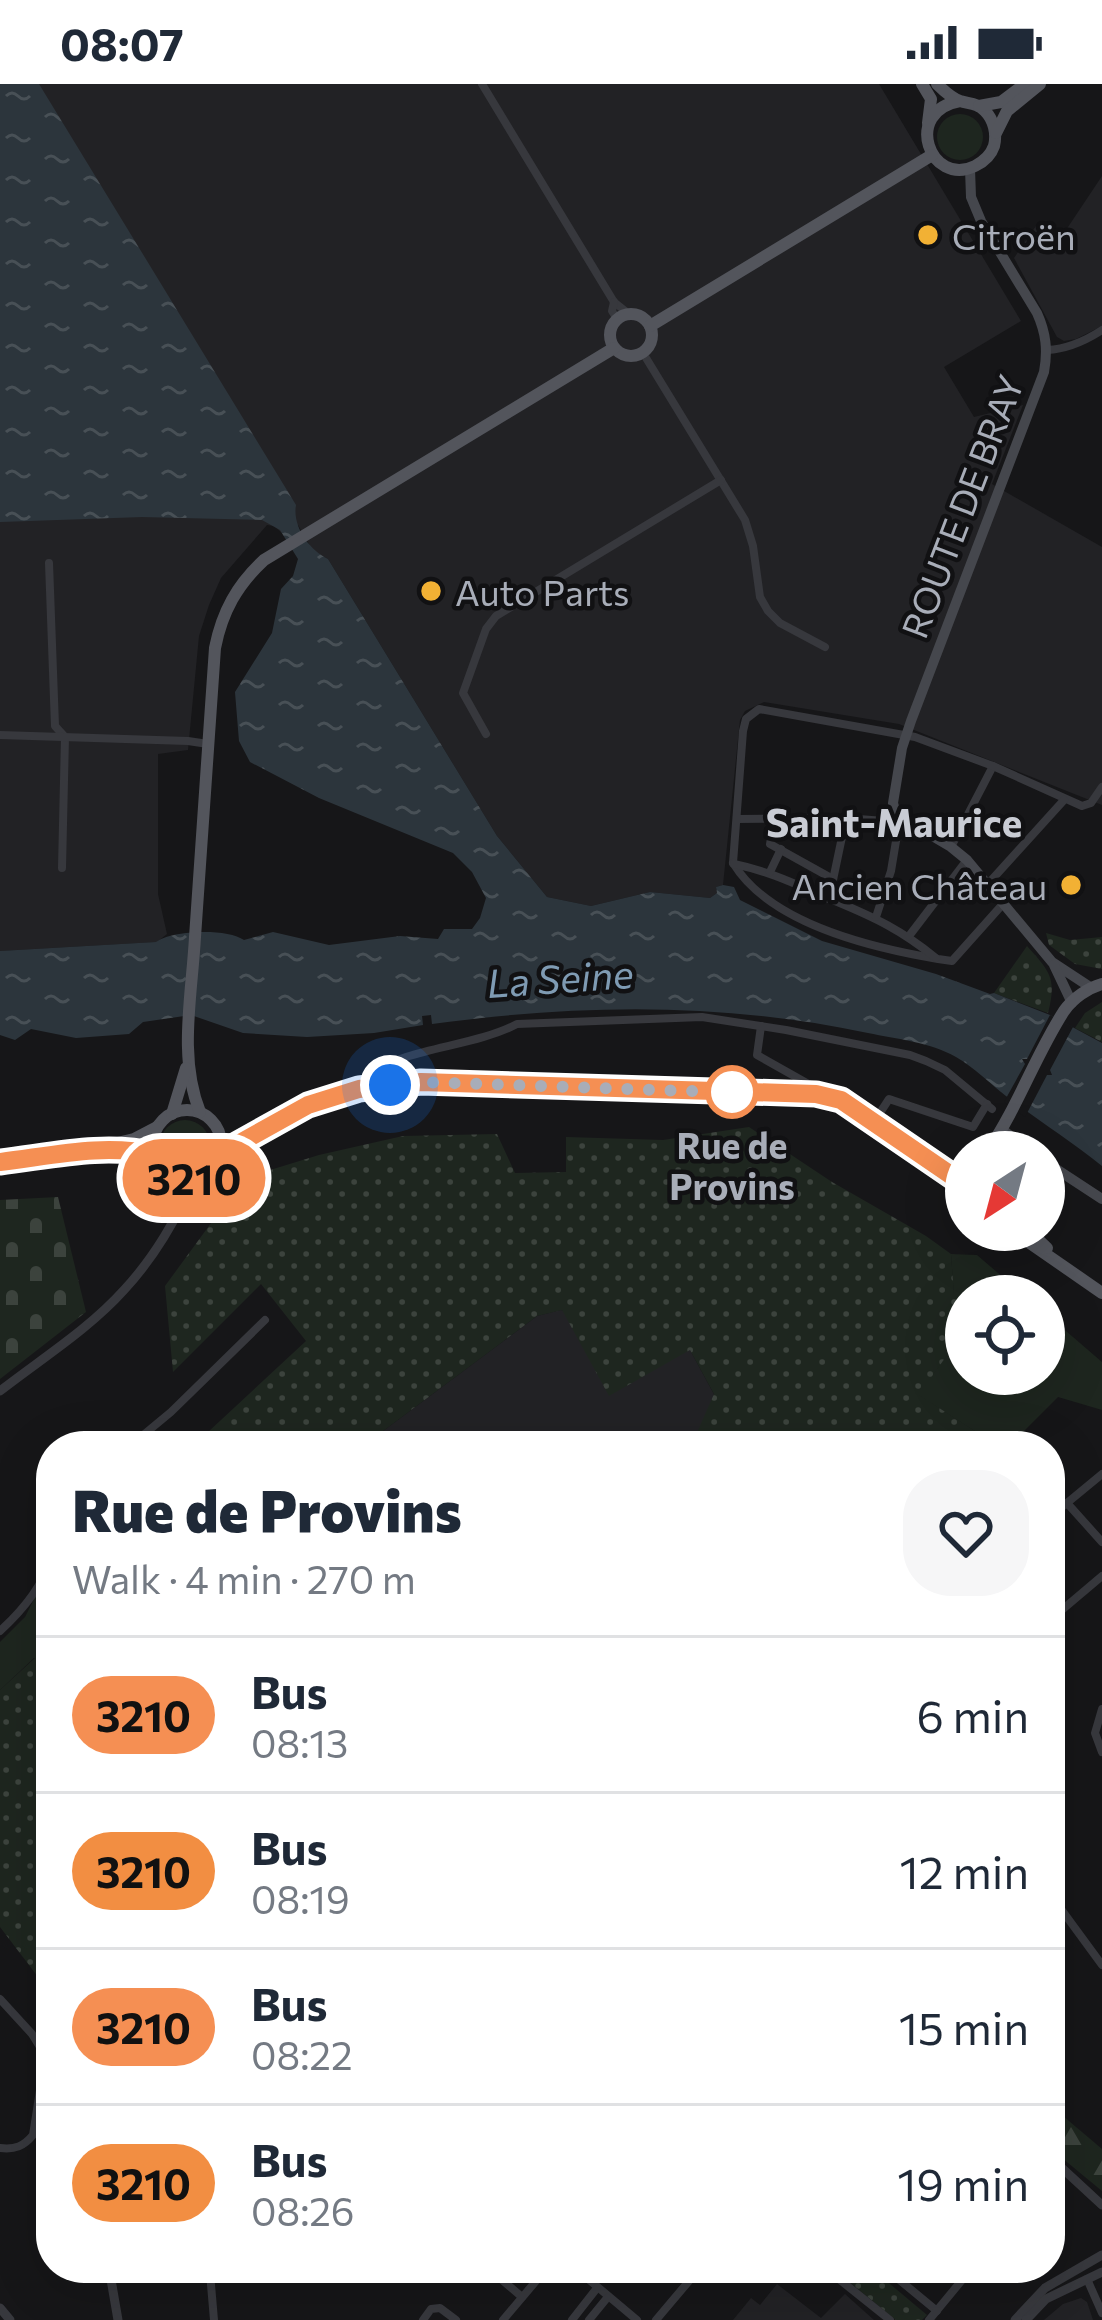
<!DOCTYPE html>
<html lang="en">
<head>
<meta charset="utf-8">
<style>
  :root { --surface:#fff; --page:#f6f6f7; --text:#1f2937; --muted:#747a83; --line:#e0e1e3 }
  body { margin:0; font-family:Commissioner,sans-serif; background:var(--page); color:var(--text); height:100vh; display:flex; flex-direction:column; font-size:45px; white-space:nowrap }
  * { box-sizing:border-box; margin:0 }
  p { font-size:39px; color:var(--muted) }
  .icon { flex:none; width:66px; height:66px; fill:none; stroke:currentColor; stroke-width:2; stroke-linecap:round; stroke-linejoin:round }
  .map { position:relative; flex:1; overflow:hidden }
  .details { position:absolute; left:36px; top:1347px; width:1029px; height:852px; display:flex; flex-direction:column; background:var(--surface); border-radius:48px; box-shadow:0 12px 48px #0002 }
  .details>* { flex:none }
  .badge { padding:0 24px; border-radius:39px; font-size:42px; line-height:78px }
  .needle { width:78px; rotate:216deg }
  .fabs { position:absolute; left:945px; top:1047px; display:grid; gap:24px }
  .fabs a { display:grid; place-items:center; width:120px; height:120px; border-radius:50%; background:var(--surface); box-shadow:0 12px 48px #0002; font-size:60px }
  .you { position:absolute; width:60px; height:60px; margin:-30px; border:9px solid #fff; border-radius:50%; background:#1a73e8; box-shadow:0 0 0 18px #1a73e833 }
  .map>.badge { position:absolute; translate:-50% -50%; box-shadow:0 0 0 6px #fff }
  .round { display:grid; place-items:center; flex:none; width:126px; height:126px; border-radius:48px; background:var(--page) }
  .overview { display:flex; align-items:center; justify-content:space-between; height:204px; padding:0 36px }
  h1 { font-size:57px; font-weight:800; line-height:90px }
  ul { padding:0; list-style:none }
  li { display:flex; align-items:center; gap:36px; height:156px; padding:0 36px; border-top:3px solid var(--line) }
  li div { flex:1 }
  li b { display:block; font-size:45px }
  li em { font-style:normal }
  li .badge { min-width:132px; font-weight:700; text-align:center }
  .status { display:flex; justify-content:space-between; align-items:center; height:84px; padding:0 60px; background:var(--surface); direction:ltr }
  .status svg { height:33px; fill:currentColor }
  .map>svg:first-child { display:block }
  .built { fill:#222225 }
  .grass { fill:#1e261f }
  .forest { fill:url(#forest-firs) }
  .cemetery { fill:url(#cemetery-stones) }
  .park { fill:url(#park-dots) }
  .water { fill:url(#water-ripples) }
  .pier { fill:#161618 }
  .lines { fill:none; stroke-linecap:round; stroke-linejoin:round }
  .minor { stroke:#37383d; stroke-width:8 }
  .tertiary { stroke:#37383d; stroke-width:9 }
  .secondary { stroke:#45474d; stroke-width:10 }
  .primary { stroke:#53555c; stroke-width:12 }
  .line-casing { stroke:#fff; stroke-width:27 }
  .line { stroke:#f58f53; stroke-width:18 }
  .walk { stroke:#a8adb8; stroke-width:12; stroke-dasharray:0 21.6 }
  .poi-dot { fill:#f2b134; stroke:#111113; stroke-width:4.5 }
  .stop-dot { fill:#fff; stroke:#f58f53; stroke-width:6 }
  .labels { text-anchor:middle; dominant-baseline:central; stroke-width:9; stroke-linejoin:round; paint-order:stroke }
  .poi-label { font-size:36px; fill:#a8adb8; stroke:#111113; text-anchor:start }
  .street-label { font-size:36px; fill:#a8adb8; stroke:#111113 }
  .stop-label { font-size:36px; font-weight:bold; fill:#a8adb8; stroke:#111113 }
  .neighbourhood-label { font-size:39px; font-weight:bold; fill:#c9ccd4; stroke:#111113 }
  .water-label { font-size:39px; font-style:italic; fill:#7f9bb3; stroke:#111113 }
</style>
</head>
<body>
<div class="status"><b>08:07</b><svg viewBox="0 0 49 12"><path d="M0 12V9h3v3zM5 12V6h3v6zM10 12V3h3v9zM15 12V0h3v12zM26 1h20v11H26zM47 4h2v5h-2z"/></svg></div>
<div class="map">
<svg width="1102" height="2236" viewBox="0 0 1102 2236">
  <defs>
    <pattern id="forest-firs" width="22" height="20" patternUnits="userSpaceOnUse" patternTransform="scale(3)"><rect width="22" height="20" fill="#1e261f"/><path d="M5 1l3.5 6h-7zM16 11l3.5 6h-7z" fill="#3c433d"/></pattern>
    <pattern id="cemetery-stones" width="16" height="16" patternUnits="userSpaceOnUse" patternTransform="scale(3)"><rect width="16" height="16" fill="#1e261f"/><path d="M2 7V4a2 2 0 0 1 4 0v3zM10 15v-3a2 2 0 0 1 4 0v3z" fill="#3c433d"/></pattern>
    <pattern id="park-dots" width="8" height="8" patternUnits="userSpaceOnUse" patternTransform="scale(3)"><rect width="8" height="8" fill="#1e261f"/><path d="M2 2h.1M6 6h.1" fill="none" stroke="#3c433d" stroke-width="1.8" stroke-linecap="round"/></pattern>
    <pattern id="water-ripples" width="26" height="14" patternUnits="userSpaceOnUse" patternTransform="scale(3)"><rect width="26" height="14" fill="#2c353c"/><path d="M2 4q2-2 4 0t4 0M15 11q2-2 4 0t4 0" fill="none" stroke="#485056"/></pattern>
  </defs>
  <rect width="100%" height="100%" fill="#161618"/>
  <g class="built">
    <polygon points="0,0 879,0 1021,237 944,283 974,333 1023,321 992,400 1102,463 1102,721 899,640 764,618 745,627 740,636 723,801 716,803 717,809 710,814 650,808 591,822 547,813 497,752 328,475 313,467 298,441 283,450 274,442 267,441 221,494 209,521 199,552 188,666 158,670 158,810 167,850 157,858 0,867"/>
    <polygon points="1102,92 1102,242 1076,255 1064,257 1057,253 1014,174 1038,139 1062,152"/>
    <polygon points="561,1226 690,1266 742,1362 363,1362 537,1232"/>
    <polygon points="777,2200 821,2234 845,2210 874,2236 733,2236 751,2214 760,2221"/>
    <polygon points="1081,2214 1087,2218 1093,2236 1044,2236 1063,2220"/>
  </g>
  <g class="grass">
    <circle cx="960" cy="53" r="23"/>
    <circle cx="185" cy="1061" r="25"/>
    <polygon points="951,1170 977,1171 1025,1212 966,1212 966,1290 1044,1290 1044,1228 1102,1278 1102,1326 1058,1313 1009,1362 998,1362 918,1311 957,1257"/>
    <polygon points="45,1493 51,1495 51,1574 46,1580 34,1574 0,1606 0,1558 25,1533"/>
  </g>
  <polygon class="forest" points="1050,2021 1102,2065 1102,2107 1050,2064"/>
  <polygon class="cemetery" points="58,1113 86,1228 0,1295 0,1116"/>
  <g class="park">
    <polygon points="1046,849 1070,856 1102,853 1102,885 1075,880 1049,861"/>
    <path d="M1027 862C1050 888 1057 894 1048 929L994 909Z"/>
    <polygon points="1102,918 1102,958 1075,944 1085,929"/>
    <polygon points="749,1043 832,1098 926,1152 951,1170 954,1210 965,1234 957,1257 919,1311 998,1362 691,1362 714,1310 690,1266 609,1312 562,1226 537,1232 363,1362 193,1362 306,1257 261,1200 173,1288 165,1202 244,1094 319,1071 403,1052 497,1050 515,1089 566,1088 566,1053 663,1056"/>
    <polygon points="35,1574 46,1579 51,1574 51,1910 0,1843 0,1606"/>
    <polygon points="832,2184 871,2184 927,2231 922,2236 896,2236"/>
  </g>
  <path class="water" d="M0 0H39L296 421C292 442 309 466 328 475L497 752 547 813 591 822 650 808 710 814 717 809 716 803 723 801 734 803 740 816 822 857 936 890 990 910 994 909 1050 931 1102 959V1082C1071 1057 1038 1036 1006 1012 989 999 975 984 956 973 930 958 897 955 868 949 720 918 581 920 432 940L431 931 422 932 423 941 374 949 307 953 243 949 191 931 143 938 129 950 76 954 31 945 15 956 0 951V867L156 858C172 846 227 844 244 856L273 848 329 861 400 852 438 855 444 845H472L480 834 486 814 472 788 453 769 319 714 250 678 239 657 235 608 272 549 281 505 293 492 298 475 280 446 262 436 142 433 0 438Z"/>
  <polygon class="pier" points="1050,931 1073,943 1050,986 1052,991 1047,991 1025,1033 1004,1018 1025,980 1022,975 1027,975"/>
  <g class="lines">
    <g class="minor">
      <polyline points="482,0 614,218 629,230"/>
      <polyline points="614,218 612,227 617,235"/>
      <path d="M1047 266C1067 265 1085 257 1102 246"/>
      <polyline points="643,269 745,436 753,462 760,513 768,527 780,539 825,563"/>
      <polyline points="49,479 55,642 65,653 62,784"/>
      <polyline points="486,650 463,609 486,545 496,532 721,396"/>
      <polyline points="0,651 188,657 208,660"/>
      <polyline points="737,735 846,734 884,737 896,730"/>
      <polyline points="775,735 770,760 833,795"/>
      <polyline points="951,763 993,682"/>
      <polyline points="733,779 743,647 746,635 759,625 915,653 993,682 1082,722 1091,719 1102,703"/>
      <path d="M733 779C770 840 872 864 938 875L952 877 1002 821"/>
      <path d="M734 780C773 788 799 802 835 817 876 834 901 846 936 874"/>
      <polyline points="770,788 781,765"/>
      <polyline points="987,801 1064,716"/>
      <polyline points="829,815 846,734"/>
      <polyline points="876,833 891,787 900,733"/>
      <polyline points="909,852 967,776"/>
      <polyline points="761,942 757,971 812,1002 811,1010"/>
      <path d="M360 1004C363 997 364 993 371 989 410 963 473 963 517 940L702 933 786 946 910 971 926 977 945 986 992 1025"/>
      <polyline points="874,1038 889,1015 973,1043 987,1020"/>
      <polyline points="130,1362 171,1328 265,1236"/>
      <polyline points="1067,1419 1102,1458"/>
      <polyline points="1050,1433 1102,1390"/>
      <polyline points="1050,1536 1102,1492"/>
      <path d="M0 1547C22 1527 41 1504 51 1476"/>
      <polyline points="1102,1625 1095,1649 1102,1668"/>
      <polyline points="1050,1810 1102,1881"/>
      <polyline points="0,1915 32,1950 43,1968"/>
      <path d="M0 2064C15 2066 24 2062 33 2051L45 1974 43 1968"/>
      <polyline points="212,2184 210,2189 214,2236"/>
      <polyline points="488,2184 522,2213"/>
      <polyline points="575,2184 637,2236"/>
      <polyline points="825,2184 890,2236"/>
      <polyline points="885,2184 937,2227"/>
      <polyline points="1087,2195 1102,2229"/>
      <polyline points="423,2236 431,2225 440,2224 456,2236"/>
      <polyline points="503,2236 547,2184"/>
      <polyline points="572,2236 597,2204"/>
      <polyline points="589,2236 607,2214"/>
      <polyline points="656,2236 700,2184"/>
      <polyline points="929,2236 972,2184"/>
    </g>
    <g class="tertiary">
      <polyline points="172,1131 175,1111 174,1092"/>
      <path d="M0 1307C41 1275 89 1245 124 1206 152 1176 179 1133 193 1094"/>
      <polyline points="1050,2073 1102,2121"/>
      <polyline points="109,2184 118,2236"/>
      <polyline points="0,2224 10,2236"/>
      <polyline points="1015,2236 1045,2204 1102,2171"/>
      <polyline points="1026,2236 1046,2215 1102,2188"/>
    </g>
    <g class="secondary">
      <path d="M970 85 971 113 981 137 1037 229C1046 249 1048 266 1044 288L911 637 902 664 893 719 896 730 900 733 951 763 967 776 1052 878 1090 903"/>
      <polyline points="1054,881 1072,919"/>
      <polyline points="1003,1046 1030,1068"/>
      <polyline points="995,1056 1014,1068"/>
      <polyline points="1044,1077 1102,1115"/>
    </g>
    <g class="primary">
      <polyline points="922,0 931,15 928,39"/>
      <path d="M937 0C943 6 951 14 960 17 970 20 977 19 985 27 994 36 997 50 994 62 991 71 983 78 975 82 930 104 902 27 960 17"/>
      <polyline points="979,22 1001,18 1025,0"/>
      <polyline points="996,49 1007,27 1040,0"/>
      <circle cx="631" cy="251" r="21"/>
      <polyline points="650,242 932,71"/>
      <circle cx="187" cy="1060" r="34"/>
      <path d="M200 1028C178 974 192 910 195 853 201 757 209 660 215 564 222 528 237 501 264 476L614 264"/>
      <polyline points="172,1030 186,984"/>
      <polyline points="109,1061 134,1055 157,1043"/>
      <path d="M987 1068C1018 1023 1035 972 1064 927 1073 914 1088 904 1102 900"/>
      <polyline points="220,1070 236,1064 307,1021 359,1005 421,998 816,1011 841,1016 958,1096 966,1096"/>
      <path d="M0 1078C51 1072 104 1059 155 1071"/>
      <polyline points="1011,1146 1102,1209"/>
      <polyline points="1028,1146 1047,1164"/>
    </g>
  </g>
  <g class="lines">
    <g class="line-casing">
      <path id="line" d="M0 1078C51 1072 104 1059 155 1071L165 1087 183 1094H193L210 1086 220 1070 308 1021 359 1005 421 998 816 1010 841 1016 958 1096H966"/>
    </g>
    <use href="#line" class="line"/>
    <polyline class="walk" points="390,1001 421,998 748,1009 732,1008"/>
  </g>
  <g class="poi-dot">
    <circle cx="928" cy="151" r="12"/>
    <circle cx="431" cy="507" r="12"/>
    <circle cx="1071" cy="801" r="12"/>
  </g>
  <circle class="stop-dot" cx="732" cy="1008" r="24"/>
  <g class="labels">
    <g class="poi-label">
      <text x="952" y="151">Citroën</text>
      <text x="455" y="507">Auto Parts</text>
      <text x="1047" y="801" text-anchor="end">Ancien Château</text>
    </g>
    <g class="street-label">
      <text transform="translate(961 422) rotate(-69)">ROUTE DE BRAY</text>
    </g>
    <g class="stop-label">
      <text x="732" y="1060">Rue de<tspan x="732" dy="41">Provins</tspan></text>
    </g>
    <g class="neighbourhood-label">
      <text x="894" y="737">Saint-Maurice</text>
    </g>
    <g class="water-label">
      <text transform="translate(560 893) rotate(-4)">La Seine</text>
    </g>
  </g>
</svg>
<div class="fabs">
<a><svg class="needle" viewBox="-14 -14 28 28"><path d="M0-13l5 13h-10z" fill="#e53935"/><path d="M0 13l5-13h-10z" fill="#747a83"/></svg></a>
<a><svg class="icon" aria-label="locate" viewBox="0 0 24 24"><circle cx="12" cy="12" r="6"/><path d="M12 2v4M12 18v4M2 12h4M18 12h4"/></svg></a>
</div>
<div class="you" style="left:390px;top:1001px"></div>
<b class="badge" style="left:194px;top:1094px;background:#f58f53;color:#111">3210</b>
<section class="details">
<div class="overview"><div><h1>Rue de Provins</h1><p>Walk · 4 min · 270 m</p></div><a class="round"><svg class="icon" aria-label="heart" viewBox="0 0 24 24"><path d="M12 20l-8-8c-3-5 5-10 8-4 3-6 11-1 8 4z"/></svg></a></div>
<ul>
<li><span class="badge" style="background:#f58f53;color:#111">3210</span><div><b>Bus</b><p>08:13</p></div><em>6 min</em></li>
<li><span class="badge" style="background:#f28e42;color:#111">3210</span><div><b>Bus</b><p>08:19</p></div><em>12 min</em></li>
<li><span class="badge" style="background:#f58f53;color:#111">3210</span><div><b>Bus</b><p>08:22</p></div><em>15 min</em></li>
<li><span class="badge" style="background:#f28e42;color:#111">3210</span><div><b>Bus</b><p>08:26</p></div><em>19 min</em></li>
</ul>
</section>
</div>
</body>
</html>
